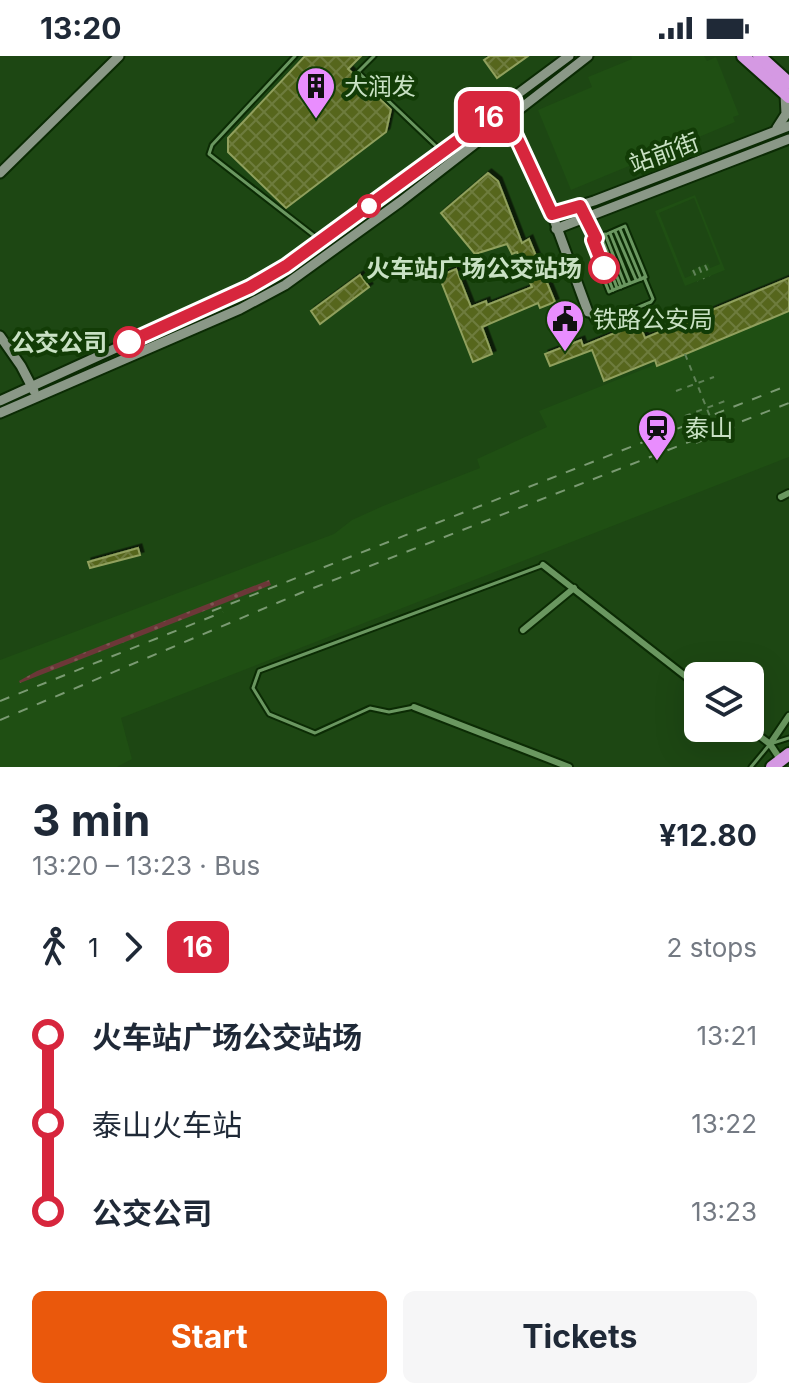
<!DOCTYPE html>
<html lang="en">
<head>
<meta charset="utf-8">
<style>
  :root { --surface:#fff; --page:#f6f6f7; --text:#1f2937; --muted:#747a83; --accent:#ea580c }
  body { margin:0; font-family:Inter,"Noto Sans SC",sans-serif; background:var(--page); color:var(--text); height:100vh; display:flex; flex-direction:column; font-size:30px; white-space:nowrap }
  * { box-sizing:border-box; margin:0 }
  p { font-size:26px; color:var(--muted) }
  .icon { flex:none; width:44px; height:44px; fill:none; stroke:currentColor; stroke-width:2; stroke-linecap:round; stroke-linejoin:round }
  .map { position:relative; height:711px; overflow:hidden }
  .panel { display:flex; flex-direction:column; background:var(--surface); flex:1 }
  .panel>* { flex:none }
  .badge { padding:0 16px; border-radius:12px; font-size:28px; line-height:52px }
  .buttons { position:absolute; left:684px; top:606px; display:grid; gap:16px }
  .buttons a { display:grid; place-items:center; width:80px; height:80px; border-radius:12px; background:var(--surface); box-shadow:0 8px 32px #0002; font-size:40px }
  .map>.badge { position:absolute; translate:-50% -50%; box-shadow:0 0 0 4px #fff }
  .legs { display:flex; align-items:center; gap:12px; height:88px; padding:0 32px; font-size:26px }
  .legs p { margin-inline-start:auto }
  .summary { display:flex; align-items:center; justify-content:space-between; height:136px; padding:0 32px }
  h1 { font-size:44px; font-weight:700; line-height:60px }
  .cta { display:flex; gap:16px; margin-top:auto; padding:16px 32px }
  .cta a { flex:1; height:92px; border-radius:12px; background:var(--accent); color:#fff; font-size:32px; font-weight:700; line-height:92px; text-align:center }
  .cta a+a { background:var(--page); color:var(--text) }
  ul { padding:0 32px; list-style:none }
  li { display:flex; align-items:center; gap:28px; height:88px; font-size:30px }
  li i { display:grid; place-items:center; width:12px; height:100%; margin:0 10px; background:currentColor }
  li i::after { content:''; width:20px; height:20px; margin:-10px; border:6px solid; border-radius:50%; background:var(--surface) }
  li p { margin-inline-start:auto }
  li:first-child i { background:linear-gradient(#0000 50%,currentColor 0) }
  li:last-child i { background:linear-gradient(currentColor 50%,#0000 0) }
  .status { display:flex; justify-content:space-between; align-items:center; height:56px; padding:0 40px; background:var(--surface); direction:ltr }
  .status svg { height:22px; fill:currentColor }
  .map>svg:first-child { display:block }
  .built { fill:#1f4f13; fill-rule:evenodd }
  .grass { fill:url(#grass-dots) }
  .building { fill:url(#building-cross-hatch); stroke:#90a05d; stroke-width:2; filter:url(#shadow) }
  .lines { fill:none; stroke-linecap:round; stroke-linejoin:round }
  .lane-casing { stroke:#0b2b04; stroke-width:7 }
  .street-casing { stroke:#0b2b04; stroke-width:10 }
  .secondary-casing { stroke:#0b2b04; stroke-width:13 }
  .highway-casing { stroke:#0b2b04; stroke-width:16 }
  .path { stroke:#5f8257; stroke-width:2; stroke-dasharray:6 6; stroke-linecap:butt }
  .lane { stroke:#6a9760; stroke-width:3 }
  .street { stroke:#6a9760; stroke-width:6 }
  .secondary { stroke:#8a9887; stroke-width:9 }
  .highway { stroke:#d599e3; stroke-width:12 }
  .rail { stroke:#7a9a72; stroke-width:2; stroke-dasharray:10 10; stroke-linecap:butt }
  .path-bridge { stroke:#5f8257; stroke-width:2; stroke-dasharray:6 6; stroke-linecap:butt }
  .line-1-casing { stroke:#fff; stroke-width:18 }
  .line-1 { stroke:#d7263d; stroke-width:12 }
  .stop-1-dot { fill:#fff; stroke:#d7263d; stroke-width:4 }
  .labels { text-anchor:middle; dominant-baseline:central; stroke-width:8; stroke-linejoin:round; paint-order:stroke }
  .poi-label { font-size:24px; fill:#c9e1c4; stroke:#123c06; text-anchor:start }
  .street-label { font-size:24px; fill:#c9e1c4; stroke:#123c06 }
  .stop-label { font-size:24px; font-weight:bold; fill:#c9e1c4; stroke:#123c06; text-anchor:end }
</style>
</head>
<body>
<div class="status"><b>13:20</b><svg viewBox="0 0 49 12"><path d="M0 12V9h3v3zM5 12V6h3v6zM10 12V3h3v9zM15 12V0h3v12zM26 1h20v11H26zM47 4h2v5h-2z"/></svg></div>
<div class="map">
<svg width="789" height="711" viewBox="0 0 789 711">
  <defs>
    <pattern id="grass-dots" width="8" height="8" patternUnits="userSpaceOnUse" patternTransform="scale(2)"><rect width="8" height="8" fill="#6c3738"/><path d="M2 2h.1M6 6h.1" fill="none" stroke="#805453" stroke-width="1.8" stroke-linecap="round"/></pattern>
    <pattern id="building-cross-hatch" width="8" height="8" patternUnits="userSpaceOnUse" patternTransform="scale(2)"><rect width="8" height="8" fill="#57661e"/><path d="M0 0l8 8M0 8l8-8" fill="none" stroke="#6e7c3d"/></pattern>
    <filter id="shadow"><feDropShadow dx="3.5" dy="-3.5" stdDeviation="0" flood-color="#0009"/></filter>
  </defs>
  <rect width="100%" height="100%" fill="#1d4713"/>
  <g class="built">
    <polygon points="631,0 704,0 707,5 716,1 739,59 733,61 735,66 571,134 538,54 592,31 588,21 632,3"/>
    <path d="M695 139 725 214 685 230 655 155ZM694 142 720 208 710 212 708 207 690 215 692 219 685 222 659 157Z"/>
    <polygon points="789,255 789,401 121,662 132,703 117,711 0,711 0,604 334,478 352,464 383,450 480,412 477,403 547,371 539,355"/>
  </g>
  <polygon class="grass" points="269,524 271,529 20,627 19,625 37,615"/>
  <g class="building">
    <polygon points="305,0 361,0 348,13 391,53 386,76 286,152 228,96 228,82"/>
    <polygon points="490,0 528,0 497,22 484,4"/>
    <polygon points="488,117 498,125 522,187 529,183 555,246 540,252 538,247 482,271 492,298 473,306 439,220 456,213 471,251 486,245 487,249 532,231 517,196 512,198 507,188 475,198 441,157"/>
    <polygon points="360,219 369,231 320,268 311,255"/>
    <polygon points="789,222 789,255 657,310 655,304 604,325 592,294 550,310 545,298 581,284 583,290 639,267 645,282"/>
    <polygon points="138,492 140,499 90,512 88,506"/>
  </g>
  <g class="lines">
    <g class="lane-casing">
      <g id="lane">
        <polyline points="295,0 212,89 209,98 317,182"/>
        <polyline points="374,0 358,16 438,92"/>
        <polyline points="580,150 596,182"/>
        <polyline points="620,173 641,223"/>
        <polyline points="615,175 636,224"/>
        <polyline points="610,177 630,227"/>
        <polyline points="605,178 625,229"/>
        <polyline points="601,180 621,231"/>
        <polyline points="598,182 617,232"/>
        <polyline points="593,184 625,170 646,221 613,234"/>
        <polyline points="593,184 589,185 609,236 613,234"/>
        <polyline points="593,184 613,234"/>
        <polyline points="590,259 593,264 603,266 651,246 653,243 644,221"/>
        <polyline points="414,651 389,656 370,652 315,677 269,658 253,632 259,615 541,510"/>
        <polyline points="751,711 770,688 789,682"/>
      </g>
    </g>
    <g class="street-casing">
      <g id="street">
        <polyline points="781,441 789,437"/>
        <polyline points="543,509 698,630"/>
        <polyline points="523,574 574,532"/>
        <polyline points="414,651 569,711"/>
        <polyline points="749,672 770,688 780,703"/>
        <polyline points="770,688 789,660"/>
      </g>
    </g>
    <g class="secondary-casing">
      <g id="secondary">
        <polyline points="505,58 552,158 588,256"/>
        <polyline points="777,72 786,58 785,38"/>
        <polyline points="0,117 119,0"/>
        <polyline points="552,158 594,145 789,70"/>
        <polyline points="556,173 789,83"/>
        <polyline points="0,280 21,310 34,335"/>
        <polyline points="0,345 250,231 286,210 569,0"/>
        <polyline points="0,357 240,253 285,229 400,146 588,0"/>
      </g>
    </g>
    <g class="highway-casing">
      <g id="highway">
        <polyline points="743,0 789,41"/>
        <polyline points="759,0 789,27"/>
        <polyline points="772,711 789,698"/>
      </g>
    </g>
    <g class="path">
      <polyline points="705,209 710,220"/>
      <polyline points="699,211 704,223"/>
      <polyline points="693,214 698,225"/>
      <polyline points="676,335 714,321"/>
      <polyline points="685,360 725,345"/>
      <polyline points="696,387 735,371"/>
    </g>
    <use href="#lane" class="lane"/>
    <use href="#street" class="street"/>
    <use href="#secondary" class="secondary"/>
    <use href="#highway" class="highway"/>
    <g class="rail">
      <polyline points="212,555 789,329"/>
      <polyline points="0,645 223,556"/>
      <polyline points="0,664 303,536 789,347"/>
    </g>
    <polyline class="path-bridge" points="685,298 717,378"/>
  </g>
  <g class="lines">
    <g class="line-1-casing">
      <polyline id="line-1" points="129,286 250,231 286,210 501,53 508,63 552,158 580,150 596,182 593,184 604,212"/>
    </g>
    <use href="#line-1" class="line-1"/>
  </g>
  <defs>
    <g id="building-pin" transform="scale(2)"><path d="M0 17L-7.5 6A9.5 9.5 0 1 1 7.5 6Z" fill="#e98dfe" stroke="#123c06"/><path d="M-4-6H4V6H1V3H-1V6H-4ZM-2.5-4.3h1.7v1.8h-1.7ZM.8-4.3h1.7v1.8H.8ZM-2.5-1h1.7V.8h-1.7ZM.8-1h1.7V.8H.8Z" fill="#111"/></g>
    <g id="civic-pin" transform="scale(2)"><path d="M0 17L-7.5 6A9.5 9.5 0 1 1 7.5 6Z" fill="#e98dfe" stroke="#123c06"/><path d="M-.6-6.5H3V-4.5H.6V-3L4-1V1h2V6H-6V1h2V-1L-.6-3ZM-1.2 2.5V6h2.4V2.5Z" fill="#111"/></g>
    <g id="station-pin" transform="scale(2)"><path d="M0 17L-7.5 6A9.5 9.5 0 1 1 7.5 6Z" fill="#e98dfe" stroke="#123c06"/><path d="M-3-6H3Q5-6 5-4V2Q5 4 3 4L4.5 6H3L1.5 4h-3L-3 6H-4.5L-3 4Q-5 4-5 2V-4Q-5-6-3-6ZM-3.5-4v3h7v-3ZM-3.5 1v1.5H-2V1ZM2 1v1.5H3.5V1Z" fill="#111"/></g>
  </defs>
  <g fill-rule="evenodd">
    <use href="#building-pin" x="316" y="30"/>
    <use href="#civic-pin" x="565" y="263"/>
    <use href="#station-pin" x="657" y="372"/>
  </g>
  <g class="stop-1-dot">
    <circle cx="369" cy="150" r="10"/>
    <circle cx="604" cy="212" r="14"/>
    <circle cx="129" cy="286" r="14"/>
  </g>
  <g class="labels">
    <g class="poi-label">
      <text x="344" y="30">大润发</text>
      <text x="593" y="263">铁路公安局</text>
      <text x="685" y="372">泰山</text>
    </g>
    <g class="street-label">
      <text transform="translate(664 97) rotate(-20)">站前街</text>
    </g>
    <g class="stop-label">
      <text x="582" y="212">火车站广场公交站场</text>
      <text x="107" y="286">公交公司</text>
    </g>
  </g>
</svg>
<div class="buttons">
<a><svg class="icon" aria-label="layers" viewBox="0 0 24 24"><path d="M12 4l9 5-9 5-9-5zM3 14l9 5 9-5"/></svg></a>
</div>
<b class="badge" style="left:489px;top:61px;background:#d7263d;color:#fff">16</b>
</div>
<section class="panel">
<div class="summary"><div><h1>3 min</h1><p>13:20 – 13:23 · Bus</p></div><b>¥12.80</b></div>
<div class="legs"><svg class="icon" aria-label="walk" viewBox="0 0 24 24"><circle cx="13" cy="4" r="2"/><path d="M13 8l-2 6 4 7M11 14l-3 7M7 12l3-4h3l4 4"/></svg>1<svg class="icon" aria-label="forward" viewBox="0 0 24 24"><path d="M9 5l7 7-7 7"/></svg><b class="badge" style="background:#d7263d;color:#fff">16</b><p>2 stops</p></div>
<ul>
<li><i style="color:#d7263d"></i><b>火车站广场公交站场</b><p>13:21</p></li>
<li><i style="color:#d7263d"></i><span>泰山火车站</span><p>13:22</p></li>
<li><i style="color:#d7263d"></i><b>公交公司</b><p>13:23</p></li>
</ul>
<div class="cta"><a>Start</a><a>Tickets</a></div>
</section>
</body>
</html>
